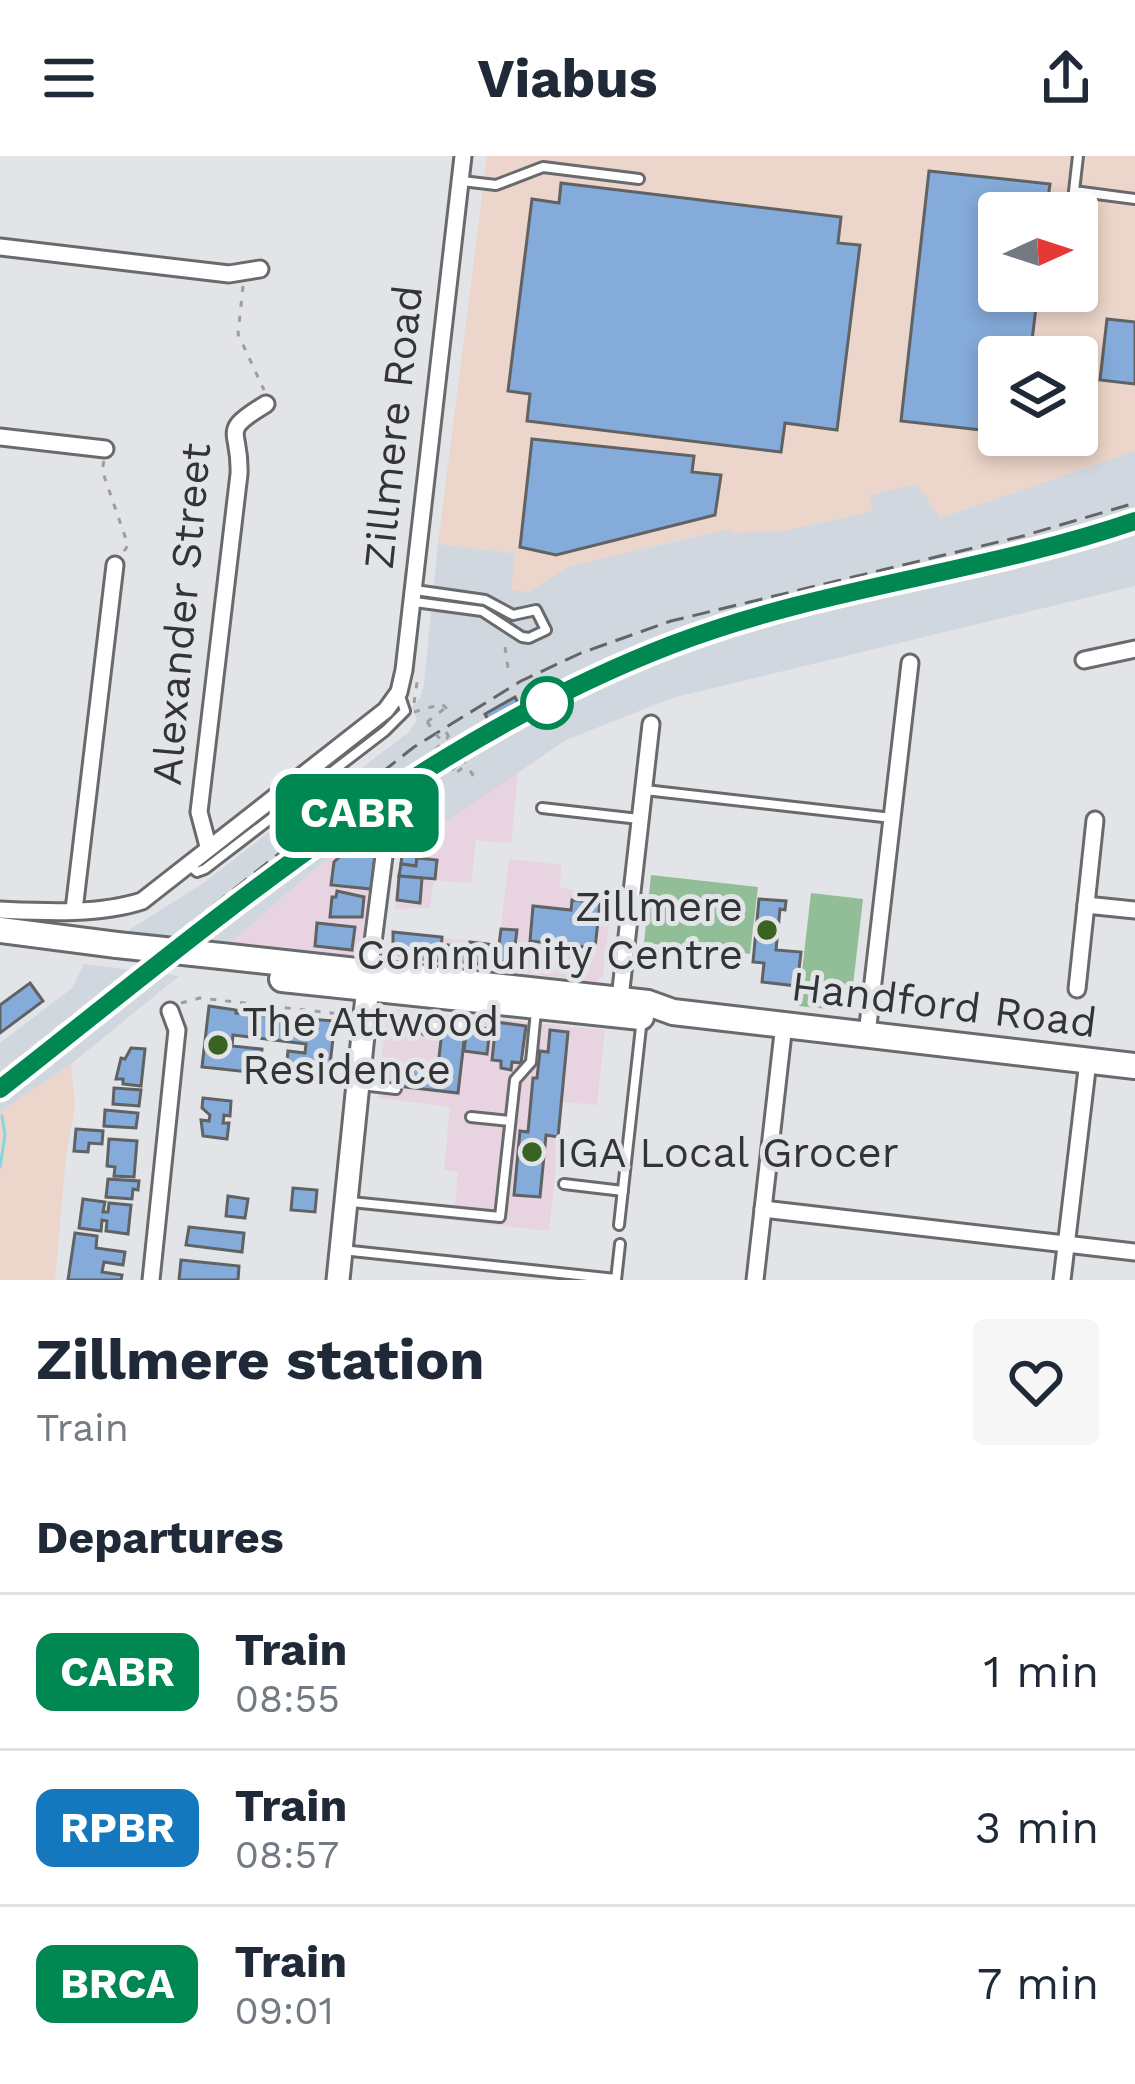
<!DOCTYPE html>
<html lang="en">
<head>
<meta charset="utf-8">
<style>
  :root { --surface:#fff; --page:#f6f6f7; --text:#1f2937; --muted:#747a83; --line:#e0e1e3 }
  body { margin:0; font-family:"Work Sans",sans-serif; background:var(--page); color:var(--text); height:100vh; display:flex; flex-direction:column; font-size:45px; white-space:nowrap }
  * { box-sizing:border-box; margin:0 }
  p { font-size:39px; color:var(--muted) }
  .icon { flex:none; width:66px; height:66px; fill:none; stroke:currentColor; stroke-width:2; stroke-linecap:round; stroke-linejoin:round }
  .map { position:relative; height:1124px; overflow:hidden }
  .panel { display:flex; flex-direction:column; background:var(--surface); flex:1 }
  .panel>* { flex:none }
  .badge { padding:0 24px; border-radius:18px; font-size:42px; line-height:78px }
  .needle { width:78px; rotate:87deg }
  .controls { position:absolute; left:978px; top:36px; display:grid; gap:24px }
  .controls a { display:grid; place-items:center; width:120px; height:120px; border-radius:12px; background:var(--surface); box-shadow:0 6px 18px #0003; font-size:60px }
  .map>.badge { position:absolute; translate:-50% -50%; box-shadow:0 0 0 6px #fff }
  h2 { padding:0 36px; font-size:45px; line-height:108px }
  .round { display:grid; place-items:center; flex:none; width:126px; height:126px; border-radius:12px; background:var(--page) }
  .overview { display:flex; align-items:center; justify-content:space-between; height:204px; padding:0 36px }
  h1 { font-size:57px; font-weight:700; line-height:90px }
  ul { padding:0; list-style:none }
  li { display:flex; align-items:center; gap:36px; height:156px; padding:0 36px; border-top:3px solid var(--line) }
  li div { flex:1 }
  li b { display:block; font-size:45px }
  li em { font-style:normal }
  li .badge { min-width:132px; font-weight:700; text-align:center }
  header { display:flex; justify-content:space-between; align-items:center; height:156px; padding:0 36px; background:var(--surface); font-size:54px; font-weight:700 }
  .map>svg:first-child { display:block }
  .commercial { fill:#e8d3e1 }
  .industrial { fill:#ecd5ca; fill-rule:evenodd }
  .built { fill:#d0d7df }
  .green { fill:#91be96 }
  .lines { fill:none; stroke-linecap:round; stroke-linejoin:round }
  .stream { stroke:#85d5e5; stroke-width:3 }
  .building { fill:#84abda; stroke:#606264; stroke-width:3 }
  .service-casing { stroke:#686a6c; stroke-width:14 }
  .minor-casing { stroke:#686a6c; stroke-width:21 }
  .secondary-casing { stroke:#686a6c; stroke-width:27 }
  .primary-casing { stroke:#686a6c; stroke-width:30 }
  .path { stroke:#9d9ea1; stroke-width:3; stroke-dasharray:6 9; stroke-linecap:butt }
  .service { stroke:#fff; stroke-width:8 }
  .minor { stroke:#fff; stroke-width:15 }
  .secondary { stroke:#fff; stroke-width:21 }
  .primary { stroke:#fff; stroke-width:24 }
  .rail { stroke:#646567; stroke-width:3; stroke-dasharray:18 9; stroke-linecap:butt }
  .primary-bridge-casing { stroke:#686a6c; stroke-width:30; stroke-linecap:butt }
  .path-bridge { stroke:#9d9ea1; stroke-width:3; stroke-dasharray:6 9; stroke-linecap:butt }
  .primary-bridge { stroke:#fff; stroke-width:24 }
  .line-casing { stroke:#fff; stroke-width:27 }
  .line { stroke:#008752; stroke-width:18 }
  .stop-dot { fill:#fff; stroke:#008752; stroke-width:6 }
  .poi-dot { fill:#386321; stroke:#e2e4e7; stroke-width:4.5 }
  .labels { text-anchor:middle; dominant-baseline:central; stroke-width:10; stroke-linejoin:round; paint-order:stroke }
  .street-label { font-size:42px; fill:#333435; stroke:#e2e4e7 }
  .poi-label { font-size:42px; fill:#333435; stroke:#e2e4e7; text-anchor:start }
</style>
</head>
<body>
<header><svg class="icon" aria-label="menu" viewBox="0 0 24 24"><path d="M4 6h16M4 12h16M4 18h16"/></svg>Viabus<svg class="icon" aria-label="share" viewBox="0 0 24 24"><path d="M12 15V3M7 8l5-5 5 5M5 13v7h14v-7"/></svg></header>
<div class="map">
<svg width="1135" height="1124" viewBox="0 0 1135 1124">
  <rect width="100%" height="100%" fill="#e2e4e7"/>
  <g class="commercial">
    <polygon points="518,616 511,687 476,684 471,727 434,724 430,752 395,753 404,678 417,663 447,664"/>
    <polygon points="369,667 379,669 364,793 359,799 352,802 230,787"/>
    <polygon points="509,703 561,709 560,732 612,738 603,820 596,826 404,802 395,797 392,776 499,788"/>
    <polygon points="398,853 605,874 597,949 563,946 549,1075 367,1055 369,1043 440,1052 455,1048 458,1016 444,1014 450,951 378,942 386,862"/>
  </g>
  <g class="industrial">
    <path d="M487 0H1135V295L940 362 871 338 874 355 780 376 731 377 728 373 570 410 529 436 511 435 514 398 438 388ZM999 57H1077V135H999ZM999 201H1077V279H999Z"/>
    <polygon points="71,908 75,950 66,1000 55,1124 0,1124 0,956"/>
  </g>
  <g class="built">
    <polygon points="1135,295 1135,430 672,542 566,584 447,665 417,663 414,647 405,637 356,666 354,671 358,676 230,787 220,790 128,780 129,774 205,726 332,627 346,624 409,576 417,564 412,551 421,541 424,527 438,388 515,398 511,434 529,436 570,410 729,373 731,377 780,376 873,355 870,339 917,328 940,362"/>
    <polygon points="84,808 179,820 71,908 0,956 0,887 72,832"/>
  </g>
  <g class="green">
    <polygon points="651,719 758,731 750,798 644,787"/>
    <polygon points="811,737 863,743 850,855 798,850"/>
  </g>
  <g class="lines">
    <polyline class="stream" points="0,1011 5,979 2,960"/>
  </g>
  <g class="building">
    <polygon points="929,15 1050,28 1046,57 999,57 999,135 1038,135 1030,201 999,201 999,276 901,265"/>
    <polygon points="561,27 841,61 838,87 860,89 837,274 785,267 781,296 527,265 530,238 508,235 532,43 559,47"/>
    <polygon points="1107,163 1135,166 1135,228 1100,224"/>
    <polygon points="532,283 694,300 692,316 721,319 715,359 556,399 520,391"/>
    <polygon points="515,541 520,551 490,568 485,558"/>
    <polygon points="370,673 378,675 371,733 331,729 334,706"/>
    <polygon points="404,680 419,682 416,710 401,708"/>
    <polygon points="417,702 437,704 435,723 399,720 401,708 416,710"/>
    <polygon points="399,720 422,722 420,747 397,744"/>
    <polygon points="337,735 364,741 362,761 330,761 332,741 336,741"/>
    <polygon points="759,743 786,745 785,754 780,753 776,794 801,796 797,830 762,826 764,807 753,806"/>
    <polygon points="572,744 600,747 595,792 530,785 533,750 571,754"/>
    <polygon points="317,767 355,771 352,794 315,790"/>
    <polygon points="501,773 517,774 515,790 522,791 520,807 497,805"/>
    <polygon points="393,776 442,781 440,805 402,801 393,793"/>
    <polygon points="470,786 496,789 494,810 446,804 448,789 470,792"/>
    <polygon points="30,827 43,845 0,877 0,849"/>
    <polygon points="209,850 236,854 236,857 335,865 328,926 285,921 288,895 305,897 306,888 233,879 232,890 262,893 259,917 202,911"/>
    <polygon points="496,866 526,870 521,907 512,906 511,914 501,912 501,905 492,904"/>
    <polygon points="467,870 490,873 487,898 464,895"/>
    <polygon points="550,874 568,876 558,981 546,979 540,1041 514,1039 520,975 528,976 533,922 537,922 540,895 548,896"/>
    <polygon points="442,875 465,877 458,937 405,931 407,907 438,910"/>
    <polygon points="131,892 145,893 141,930 123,928 123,923 116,923 121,902 125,903"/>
    <polygon points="114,932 141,934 139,950 113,948"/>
    <polygon points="203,942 231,945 230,960 224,959 223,967 229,967 227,983 203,980 201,964 209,965 210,959 202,952"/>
    <polygon points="105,954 138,957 136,972 104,970"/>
    <polygon points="76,973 103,975 102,988 89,987 88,996 74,995"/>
    <polygon points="109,983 137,985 134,1021 114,1020 115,1011 107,1010"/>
    <polygon points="108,1023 139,1025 138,1034 133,1033 132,1043 106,1041"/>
    <polygon points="293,1032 317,1034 315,1056 291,1054"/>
    <polygon points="228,1040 248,1043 245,1062 226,1060"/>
    <polygon points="83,1043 105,1046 103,1056 108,1056 109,1047 131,1049 128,1078 106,1075 107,1065 102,1064 101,1075 79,1072"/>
    <polygon points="189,1071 244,1077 242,1096 186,1089"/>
    <polygon points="75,1077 97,1080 96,1092 125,1096 123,1109 104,1106 102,1116 122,1119 121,1124 68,1124"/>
    <polygon points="181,1104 239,1110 238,1124 179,1124"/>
  </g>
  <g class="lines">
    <g class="service-casing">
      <g id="service">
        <polyline points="1078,0 1074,35 1135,43"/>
        <polyline points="462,25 496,29 543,11 639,23"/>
        <polyline points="415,446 482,455 522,481 529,482 546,474 536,454 513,459 485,444 415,434"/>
        <polyline points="645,634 892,662"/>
        <polyline points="542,652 639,663"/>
        <polyline points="189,709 197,716 205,713 385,575 405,555 400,540"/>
        <polyline points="426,874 431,870 460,873 463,846"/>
        <polyline points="361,929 396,933"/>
        <polyline points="471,961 510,965"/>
        <polyline points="564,1028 623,1035"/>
        <polyline points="351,1046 500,1061 515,924 531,906 536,855"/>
        <polyline points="619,1069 642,862"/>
        <polyline points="342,1094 616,1123"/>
        <polyline points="616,1124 620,1088"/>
      </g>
    </g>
    <g class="minor-casing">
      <g id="minor">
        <polyline points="0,91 229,118 260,113"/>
        <polyline points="0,281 105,293"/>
        <polyline points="1084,504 1135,493"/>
        <path d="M208 690 199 656 239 318C241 272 218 277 266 248"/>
        <polyline points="1086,749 1135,754"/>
        <path d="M0 754C45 756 99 759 142 745L386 554 399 536 404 514 463 0"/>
        <polyline points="74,754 115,409"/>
        <polyline points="369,817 389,661"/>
        <polyline points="1077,833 1095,664"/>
        <polyline points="619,851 651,568"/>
        <polyline points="867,878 910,507"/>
        <polyline points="763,1053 1135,1096"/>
        <polyline points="151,1124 177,874 170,855"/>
        <polyline points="755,1124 784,868"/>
        <polyline points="1062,1124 1088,905"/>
      </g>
    </g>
    <g class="secondary-casing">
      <polyline id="secondary" points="338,1124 369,820"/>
    </g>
    <g class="primary-casing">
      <g id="primary">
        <polyline points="0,774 117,789"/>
        <polyline points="221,800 648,847 673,856 1135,910"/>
        <polyline points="282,823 641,861"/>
      </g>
    </g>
    <g class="path">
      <polyline points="243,130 238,178 264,234"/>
      <polyline points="104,305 102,314 128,389 123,397"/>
      <polyline points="505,491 509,519"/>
      <polyline points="414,547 418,520"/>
      <polyline points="414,556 442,548 449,555"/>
      <polyline points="427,566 444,553"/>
      <polyline points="446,576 456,593"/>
      <polyline points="445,590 437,597 435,594 448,581"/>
      <polyline points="462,612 455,618 451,615 463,603 474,621"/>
      <polyline points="181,847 200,842 340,858 346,850"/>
    </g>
    <use href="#service" class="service"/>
    <use href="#minor" class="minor"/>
    <use href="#secondary" class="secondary"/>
    <use href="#primary" class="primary"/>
    <g class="rail">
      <polyline points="898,427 1030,399 1135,365"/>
      <polyline points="346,665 553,543 671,489 758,460"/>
      <polyline points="0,918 414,591 521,525 581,497 671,465 1023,380 1135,347"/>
    </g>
    <g class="primary-bridge-casing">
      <polyline id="primary-bridge" points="117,789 221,800"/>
    </g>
    <polyline class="path-bridge" points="427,566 462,612"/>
    <use href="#primary-bridge" class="primary-bridge"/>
  </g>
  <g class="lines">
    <g class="line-casing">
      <path id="line" d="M0 933C211 768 417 587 671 489 821 431 983 417 1135 365"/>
    </g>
    <use href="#line" class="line"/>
  </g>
  <circle class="stop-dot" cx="547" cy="547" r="24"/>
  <g class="poi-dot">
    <circle cx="767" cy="774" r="12"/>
    <circle cx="218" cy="889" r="12"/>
    <circle cx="532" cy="996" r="12"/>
  </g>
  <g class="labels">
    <g class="street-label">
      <text transform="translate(393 271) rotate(-84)">Zillmere Road</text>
      <text transform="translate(181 458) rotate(-85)">Alexander Street</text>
      <text transform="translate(944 848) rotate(7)">Handford Road</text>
    </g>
    <g class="poi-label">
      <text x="743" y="750" text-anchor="end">Zillmere<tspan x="743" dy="48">Community Centre</tspan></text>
      <text x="242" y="865">The Attwood<tspan x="242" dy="48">Residence</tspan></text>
      <text x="556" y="996">IGA Local Grocer</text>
    </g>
  </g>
</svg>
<div class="controls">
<a><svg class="needle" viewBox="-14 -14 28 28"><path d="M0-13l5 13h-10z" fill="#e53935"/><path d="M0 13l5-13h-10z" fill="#747a83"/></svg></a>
<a><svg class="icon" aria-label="layers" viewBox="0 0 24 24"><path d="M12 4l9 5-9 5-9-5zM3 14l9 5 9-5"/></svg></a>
</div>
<b class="badge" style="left:357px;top:657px;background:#008752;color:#fff">CABR</b>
</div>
<section class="panel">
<div class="overview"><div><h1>Zillmere station</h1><p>Train</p></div><a class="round"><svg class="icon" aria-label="heart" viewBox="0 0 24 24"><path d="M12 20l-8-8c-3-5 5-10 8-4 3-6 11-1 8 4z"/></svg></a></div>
<h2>Departures</h2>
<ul>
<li><span class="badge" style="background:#008752;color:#fff">CABR</span><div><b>Train</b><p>08:55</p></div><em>1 min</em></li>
<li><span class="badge" style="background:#1578be;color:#fff">RPBR</span><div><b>Train</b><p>08:57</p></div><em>3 min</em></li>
<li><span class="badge" style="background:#008752;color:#fff">BRCA</span><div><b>Train</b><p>09:01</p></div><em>7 min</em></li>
</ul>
</section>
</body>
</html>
